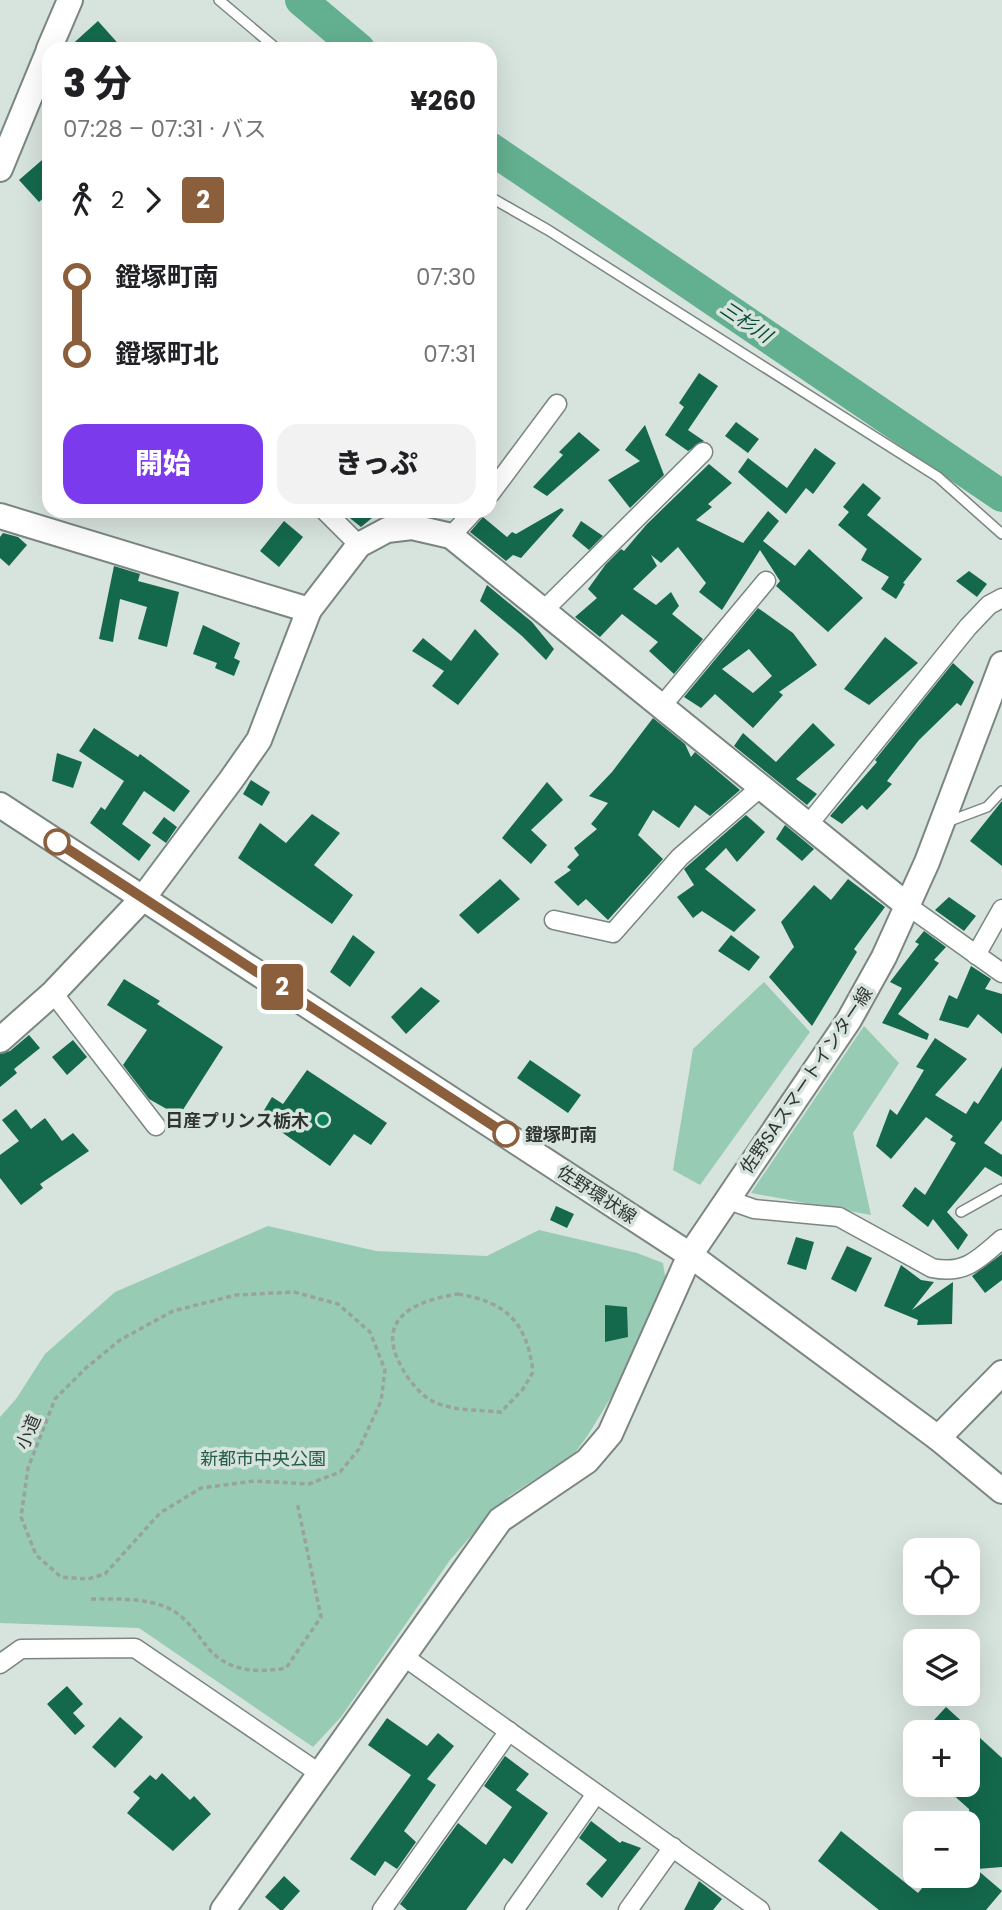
<!DOCTYPE html>
<html lang="ja">
<head>
<meta charset="utf-8">
<style>
  :root { --surface:#fff; --page:#f2f2f2; --text:#202124; --muted:#757577; --accent:#7c3aed }
  body { margin:0; font-family:Poppins,"Noto Sans JP",sans-serif; background:var(--page); color:var(--text); height:100vh; display:flex; flex-direction:column; font-size:26px; white-space:nowrap }
  * { box-sizing:border-box; margin:0 }
  p { font-size:23px; color:var(--muted) }
  .icon { flex:none; width:38px; height:38px; fill:none; stroke:currentColor; stroke-width:2; stroke-linecap:round; stroke-linejoin:round }
  .map { position:relative; flex:1; overflow:hidden }
  .sheet { position:absolute; left:42px; top:42px; width:455px; height:476px; display:flex; flex-direction:column; background:var(--surface); border-radius:21px; box-shadow:0 7px 28px #0002 }
  .sheet>* { flex:none }
  .badge { padding:0 14px; border-radius:5px; font-size:24px; line-height:46px }
  .buttons { position:absolute; left:903px; top:1538px; display:grid; gap:14px }
  .buttons a { display:grid; place-items:center; width:77px; height:77px; border-radius:14px; background:var(--surface); box-shadow:0 7px 28px #0002; font-size:35px }
  .map>.badge { position:absolute; translate:-50% -50%; box-shadow:0 0 0 4px #fff }
  .legs { display:flex; align-items:center; gap:10px; height:77px; padding:0 21px; font-size:23px }
  .legs p { margin-inline-start:auto }
  .head { display:flex; align-items:center; justify-content:space-between; height:119px; padding:0 21px }
  h1 { font-size:38px; font-weight:800; line-height:52px }
  .cta { display:flex; gap:14px; margin-top:auto; padding:14px 21px }
  .cta a { flex:1; height:80px; border-radius:21px; background:var(--accent); color:#fff; font-size:28px; font-weight:800; line-height:80px; text-align:center }
  .cta a+a { background:var(--page); color:var(--text) }
  ul { padding:0 21px; list-style:none }
  li { display:flex; align-items:center; gap:24px; height:77px; font-size:26px }
  li i { display:grid; place-items:center; width:10px; height:100%; margin:0 9px; background:currentColor }
  li i::after { content:''; width:18px; height:18px; margin:-9px; border:5px solid; border-radius:50%; background:var(--surface) }
  li p { margin-inline-start:auto }
  li:first-child i { background:linear-gradient(#0000 50%,currentColor 0) }
  li:last-child i { background:linear-gradient(currentColor 50%,#0000 0) }
  .map>svg:first-child { display:block }
  .green { fill:#97cbb4 }
  .lines { fill:none; stroke-linecap:round; stroke-linejoin:round }
  .river { stroke:#63b090; stroke-width:32 }
  .building { fill:#14694d; fill-rule:evenodd }
  .lane-casing { stroke:#7b8681; stroke-width:12 }
  .street-casing { stroke:#7b8681; stroke-width:21 }
  .secondary-casing { stroke:#7b8681; stroke-width:28 }
  .path { stroke:#99a29e; stroke-width:3.5; stroke-dasharray:5 3.5; stroke-linecap:butt }
  .lane { stroke:#fff; stroke-width:9 }
  .street { stroke:#fff; stroke-width:18 }
  .secondary { stroke:#fff; stroke-width:24 }
  .line-1-casing { stroke:#fff; stroke-width:16 }
  .line-1 { stroke:#8b5e3c; stroke-width:10 }
  .stop-1-dot { fill:#fff; stroke:#8b5e3c; stroke-width:3.5 }
  .poi-dot { fill:#0c7f5d; stroke:#d7e3dd; stroke-width:2.5 }
  .labels { text-anchor:middle; dominant-baseline:central; stroke-width:7; stroke-linejoin:round; paint-order:stroke }
  .street-label { font-size:18px; fill:#303532; stroke:#d7e3dd }
  .poi-label { font-size:18px; font-weight:bold; fill:#303532; stroke:#d7e3dd; text-anchor:end }
  .stop-label { font-size:18px; font-weight:bold; fill:#303532; stroke:#d7e3dd; text-anchor:start }
  .park-label { font-size:18px; fill:#235e48; stroke:#d7e3dd }
  .water-label { font-size:19px; font-style:italic; fill:#094a35; stroke:#d7e3dd }
</style>
</head>
<body>
<div class="map">
<svg width="1002" height="1910" viewBox="0 0 1002 1910">
  <rect width="100%" height="100%" fill="#d7e3dd"/>
  <g class="green">
    <polygon points="764,982 810,1032 700,1185 673,1170 693,1049"/>
    <polygon points="864,1026 899,1063 853,1133 871,1215 751,1193"/>
    <polygon points="268,1226 376,1251 487,1256 539,1230 637,1253 663,1263 667,1288 616,1389 588,1435 574,1454 509,1496 485,1520 450,1560 341,1717 313,1747 139,1628 0,1623 0,1417 16,1399 45,1354 115,1292"/>
  </g>
  <g class="lines">
    <g class="river">
      <polyline points="301,0 359,49"/>
      <polyline points="490,148 1002,496"/>
    </g>
  </g>
  <g class="building">
    <polygon points="98,21 123,49 67,49"/>
    <polygon points="49,154 49,193 39,202 19,180"/>
    <polygon points="699,373 718,386 688,430 704,441 688,451 665,435 684,407 679,403"/>
    <polygon points="736,422 759,439 748,453 725,436"/>
    <polygon points="645,425 664,475 630,508 608,480 640,461 625,450"/>
    <polygon points="579,432 600,450 547,496 533,487 563,455 559,452"/>
    <polygon points="815,448 836,463 813,494 806,488 786,514 738,472 748,458 787,488"/>
    <polygon points="709,464 732,483 708,504 712,507 696,520 743,543 768,511 779,521 763,541 795,566 809,549 863,598 828,632 776,586 780,581 760,550 722,610 699,592 706,583 678,547 661,563 651,555 657,566 633,589 656,605 671,592 679,606 672,614 703,639 674,674 649,651 658,642 622,614 600,637 575,617 597,598 588,589 606,564 621,549 624,551 647,524"/>
    <polygon points="863,483 881,498 867,515 922,559 903,583 905,584 896,599 881,589 889,577 861,560 867,549 838,525 849,512 843,507"/>
    <polygon points="561,508 564,510 521,558 513,555 506,561 470,532 483,517 507,537 512,532 516,534"/>
    <polygon points="341,511 367,511 372,518 361,527"/>
    <polygon points="284,521 303,537 279,567 260,551"/>
    <polygon points="581,521 603,536 589,550 572,536"/>
    <polygon points="3,533 18,537 27,545 9,566 0,558 0,537"/>
    <polygon points="114,566 140,574 138,581 179,592 167,647 138,639 147,607 120,599 113,642 99,639"/>
    <polygon points="969,571 987,584 977,597 956,581"/>
    <polygon points="487,585 532,622 554,649 546,660 522,636 480,601"/>
    <path d="M758 608 793 633 817 665 779 692 783 695 753 728 715 694 701 708 684 697ZM749 649 772 676 753 693 722 669Z"/>
    <polygon points="203,625 240,643 234,658 240,661 234,676 215,668 217,663 193,654"/>
    <polygon points="475,629 499,654 458,705 432,686 444,671 412,651 423,638 451,661"/>
    <polygon points="885,637 918,663 869,705 844,689"/>
    <polygon points="953,663 974,682 961,706 957,703 919,740 887,781 892,784 867,810 862,805 842,824 830,816 877,762 875,760"/>
    <polygon points="653,718 685,744 691,757 695,752 740,790 710,816 695,805 679,828 653,810 638,835 663,859 608,920 586,899 578,906 554,882 571,870 567,867 579,855 574,848 597,829 591,824 608,803 589,796 612,772"/>
    <polygon points="813,723 835,745 796,779 817,794 807,805 734,746 743,733 776,762"/>
    <polygon points="94,728 138,757 140,754 190,791 174,812 144,791 122,824 151,845 139,861 90,823 101,807 105,810 124,781 79,751"/>
    <polygon points="57,753 82,762 73,788 52,781"/>
    <polygon points="251,780 270,792 262,806 243,794"/>
    <polygon points="547,782 563,800 531,830 547,845 531,864 502,838"/>
    <polygon points="1002,801 1002,866 970,841"/>
    <polygon points="312,814 340,833 314,865 353,895 332,924 238,858 260,823 286,843"/>
    <polygon points="746,815 765,832 737,862 726,848 705,869 756,910 734,932 702,911 693,918 677,897 694,885 684,869"/>
    <polygon points="164,817 177,827 166,843 152,833"/>
    <polygon points="785,825 814,849 802,861 776,839"/>
    <polygon points="500,879 520,899 478,934 459,915"/>
    <polygon points="848,879 885,907 854,949 857,952 812,1026 769,977 794,947 781,922 814,885 831,900"/>
    <polygon points="949,897 976,916 964,931 935,910"/>
    <polygon points="924,931 946,947 934,960 939,963 898,1014 929,1034 927,1040 882,1023 902,988 890,982 919,944 915,942"/>
    <polygon points="353,935 375,952 350,987 330,972"/>
    <polygon points="731,935 760,957 749,971 718,951"/>
    <polygon points="971,966 991,979 985,989 1002,994 1002,1034 978,1014 968,1028 939,1020 949,995 957,999"/>
    <polygon points="124,979 160,1001 157,1004 223,1047 179,1116 149,1099 123,1065 147,1030 107,1005"/>
    <polygon points="421,987 440,1001 406,1034 391,1017"/>
    <polygon points="29,1035 40,1048 14,1069 17,1073 0,1087 0,1054 10,1051"/>
    <polygon points="935,1038 967,1059 935,1095 966,1114 974,1101 978,1104 1002,1067 1002,1120 984,1143 1002,1155 1002,1177 985,1167 947,1212 968,1235 958,1250 933,1219 928,1227 902,1206 915,1187 925,1195 956,1143 950,1140 953,1136 926,1117 891,1159 876,1146 890,1109 897,1115 924,1070 916,1067"/>
    <polygon points="73,1040 87,1057 67,1075 52,1057"/>
    <polygon points="530,1060 581,1095 568,1113 517,1078"/>
    <polygon points="307,1070 387,1123 371,1145 354,1134 330,1166 260,1117 272,1097 283,1104"/>
    <polygon points="16,1109 31,1129 45,1118 62,1141 73,1133 89,1151 40,1184 43,1188 21,1205 0,1178 0,1155 19,1141 2,1120"/>
    <polygon points="556,1206 574,1214 567,1228 550,1220"/>
    <polygon points="796,1237 814,1242 806,1270 787,1264"/>
    <polygon points="847,1246 872,1258 856,1292 831,1279"/>
    <polygon points="1002,1254 1002,1280 985,1293 972,1276"/>
    <polygon points="901,1265 921,1280 934,1282 912,1310 953,1282 952,1324 917,1325 918,1320 884,1306"/>
    <polygon points="605,1305 627,1307 628,1337 605,1342"/>
    <polygon points="67,1686 83,1704 73,1713 85,1726 75,1735 47,1704"/>
    <polygon points="946,1707 1002,1758 1002,1867 977,1869 969,1809 942,1785 968,1785 968,1732 923,1732"/>
    <polygon points="120,1717 143,1737 115,1768 92,1747"/>
    <polygon points="387,1718 427,1746 438,1733 454,1746 427,1779 436,1785 404,1831 416,1842 397,1869 385,1861 375,1876 350,1859 411,1775 368,1745"/>
    <polygon points="505,1756 529,1774 516,1790 548,1813 512,1864 504,1858 466,1910 407,1910 400,1904 458,1823 486,1845 512,1807 484,1786"/>
    <polygon points="162,1773 190,1800 194,1796 211,1814 173,1851 127,1813 140,1798 133,1792 150,1775 156,1780"/>
    <polygon points="591,1821 620,1843 622,1841 641,1848 602,1898 586,1884 607,1860 579,1838"/>
    <polygon points="841,1831 918,1893 932,1876 968,1876 968,1862 1002,1891 986,1910 879,1910 818,1861"/>
    <polygon points="284,1876 300,1891 283,1910 280,1910 265,1897"/>
    <polygon points="699,1881 722,1899 713,1910 684,1910"/>
  </g>
  <g class="lines">
    <g class="lane-casing">
      <g id="lane">
        <polyline points="219,0 277,49"/>
        <polyline points="490,197 548,230 938,477 1002,534"/>
        <polyline points="947,822 987,807 1002,791"/>
        <polyline points="961,1212 1002,1189"/>
      </g>
    </g>
    <g class="street-casing">
      <g id="street">
        <polyline points="490,494 557,404"/>
        <polyline points="325,511 359,545"/>
        <polyline points="451,536 474,511"/>
        <polyline points="542,612 703,452"/>
        <polyline points="661,707 766,581"/>
        <polyline points="808,825 968,627 989,605 1002,598"/>
        <polyline points="908,906 1002,973"/>
        <polyline points="554,920 613,933 680,857 761,787"/>
        <polyline points="976,955 1002,909"/>
        <polyline points="53,993 156,1126"/>
        <path d="M726 1199 754 1209 839 1217 932 1268C965 1275 979 1259 1002 1239"/>
        <polyline points="403,1656 760,1910"/>
        <polyline points="0,1664 21,1649 135,1648 319,1773"/>
        <polyline points="382,1910 509,1731"/>
        <polyline points="514,1910 596,1794"/>
        <polyline points="628,1910 673,1847"/>
      </g>
    </g>
    <g class="secondary-casing">
      <g id="secondary">
        <polyline points="49,49 70,0"/>
        <polyline points="0,169 49,50"/>
        <polyline points="0,516 309,610"/>
        <polyline points="0,805 690,1255 938,1438 1002,1491"/>
        <polyline points="0,1040 53,993 143,898 231,780 259,740 309,610 359,545 387,530 412,527 451,536 908,906"/>
        <polyline points="938,1438 1002,1373"/>
        <polyline points="223,1910 500,1520 587,1461 610,1434 690,1255 849,1020 884,957 927,862 1002,664"/>
      </g>
    </g>
    <g class="path">
      <polygon points="294,1292 338,1304 370,1332 385,1370 381,1401 359,1449 340,1472 309,1484 254,1481 201,1488 160,1513 105,1574 88,1579 61,1577 36,1555 21,1517 28,1468 55,1399 86,1368 120,1340 173,1311 236,1295"/>
      <path d="M458 1294C506 1302 527 1322 533 1372L523 1389 501 1412C480 1410 451 1411 432 1401 418 1393 407 1378 400 1364 375 1317 418 1300 458 1294Z"/>
      <path d="M91 1599C118 1599 145 1597 170 1609 186 1617 197 1634 208 1648 228 1672 258 1673 286 1668L321 1617 297 1502"/>
    </g>
    <use href="#lane" class="lane"/>
    <use href="#street" class="street"/>
    <use href="#secondary" class="secondary"/>
  </g>
  <g class="lines">
    <g class="line-1-casing">
      <polyline id="line-1" points="57,842 506,1134"/>
    </g>
    <use href="#line-1" class="line-1"/>
  </g>
  <g class="stop-1-dot">
    <circle cx="57" cy="842" r="12"/>
    <circle cx="506" cy="1134" r="12"/>
  </g>
  <circle class="poi-dot" cx="323" cy="1120" r="7"/>
  <g class="labels">
    <g class="street-label">
      <text transform="translate(806 1080) rotate(-56)">佐野SAスマートインター線</text>
      <text transform="translate(597 1194) rotate(33)">佐野環状線</text>
      <text transform="translate(28 1432) rotate(-67)">小道</text>
    </g>
    <g class="poi-label">
      <text x="309" y="1120">日産プリンス栃木</text>
    </g>
    <g class="stop-label">
      <text x="525" y="1134">鐙塚町南</text>
    </g>
    <g class="park-label">
      <text x="263" y="1458">新都市中央公園</text>
    </g>
    <g class="water-label">
      <text transform="translate(746 322) rotate(34)">三杉川</text>
    </g>
  </g>
</svg>
<div class="buttons">
<a><svg class="icon" aria-label="locate" viewBox="0 0 24 24"><circle cx="12" cy="12" r="6"/><path d="M12 2v4M12 18v4M2 12h4M18 12h4"/></svg></a>
<a><svg class="icon" aria-label="layers" viewBox="0 0 24 24"><path d="M12 4l9 5-9 5-9-5zM3 14l9 5 9-5"/></svg></a>
<a>+</a>
<a>−</a>
</div>
<b class="badge" style="left:282px;top:987px;background:#8b5e3c;color:#fff">2</b>
<section class="sheet">
<div class="head"><div><h1>3 分</h1><p>07:28 – 07:31 · バス</p></div><b>¥260</b></div>
<div class="legs"><svg class="icon" aria-label="walk" viewBox="0 0 24 24"><circle cx="13" cy="4" r="2"/><path d="M13 8l-2 6 4 7M11 14l-3 7M7 12l3-4h3l4 4"/></svg>2<svg class="icon" aria-label="forward" viewBox="0 0 24 24"><path d="M9 5l7 7-7 7"/></svg><b class="badge" style="background:#8b5e3c;color:#fff">2</b></div>
<ul>
<li><i style="color:#8b5e3c"></i><b>鐙塚町南</b><p>07:30</p></li>
<li><i style="color:#8b5e3c"></i><b>鐙塚町北</b><p>07:31</p></li>
</ul>
<div class="cta"><a>開始</a><a>きっぷ</a></div>
</section>
</div>
</body>
</html>
